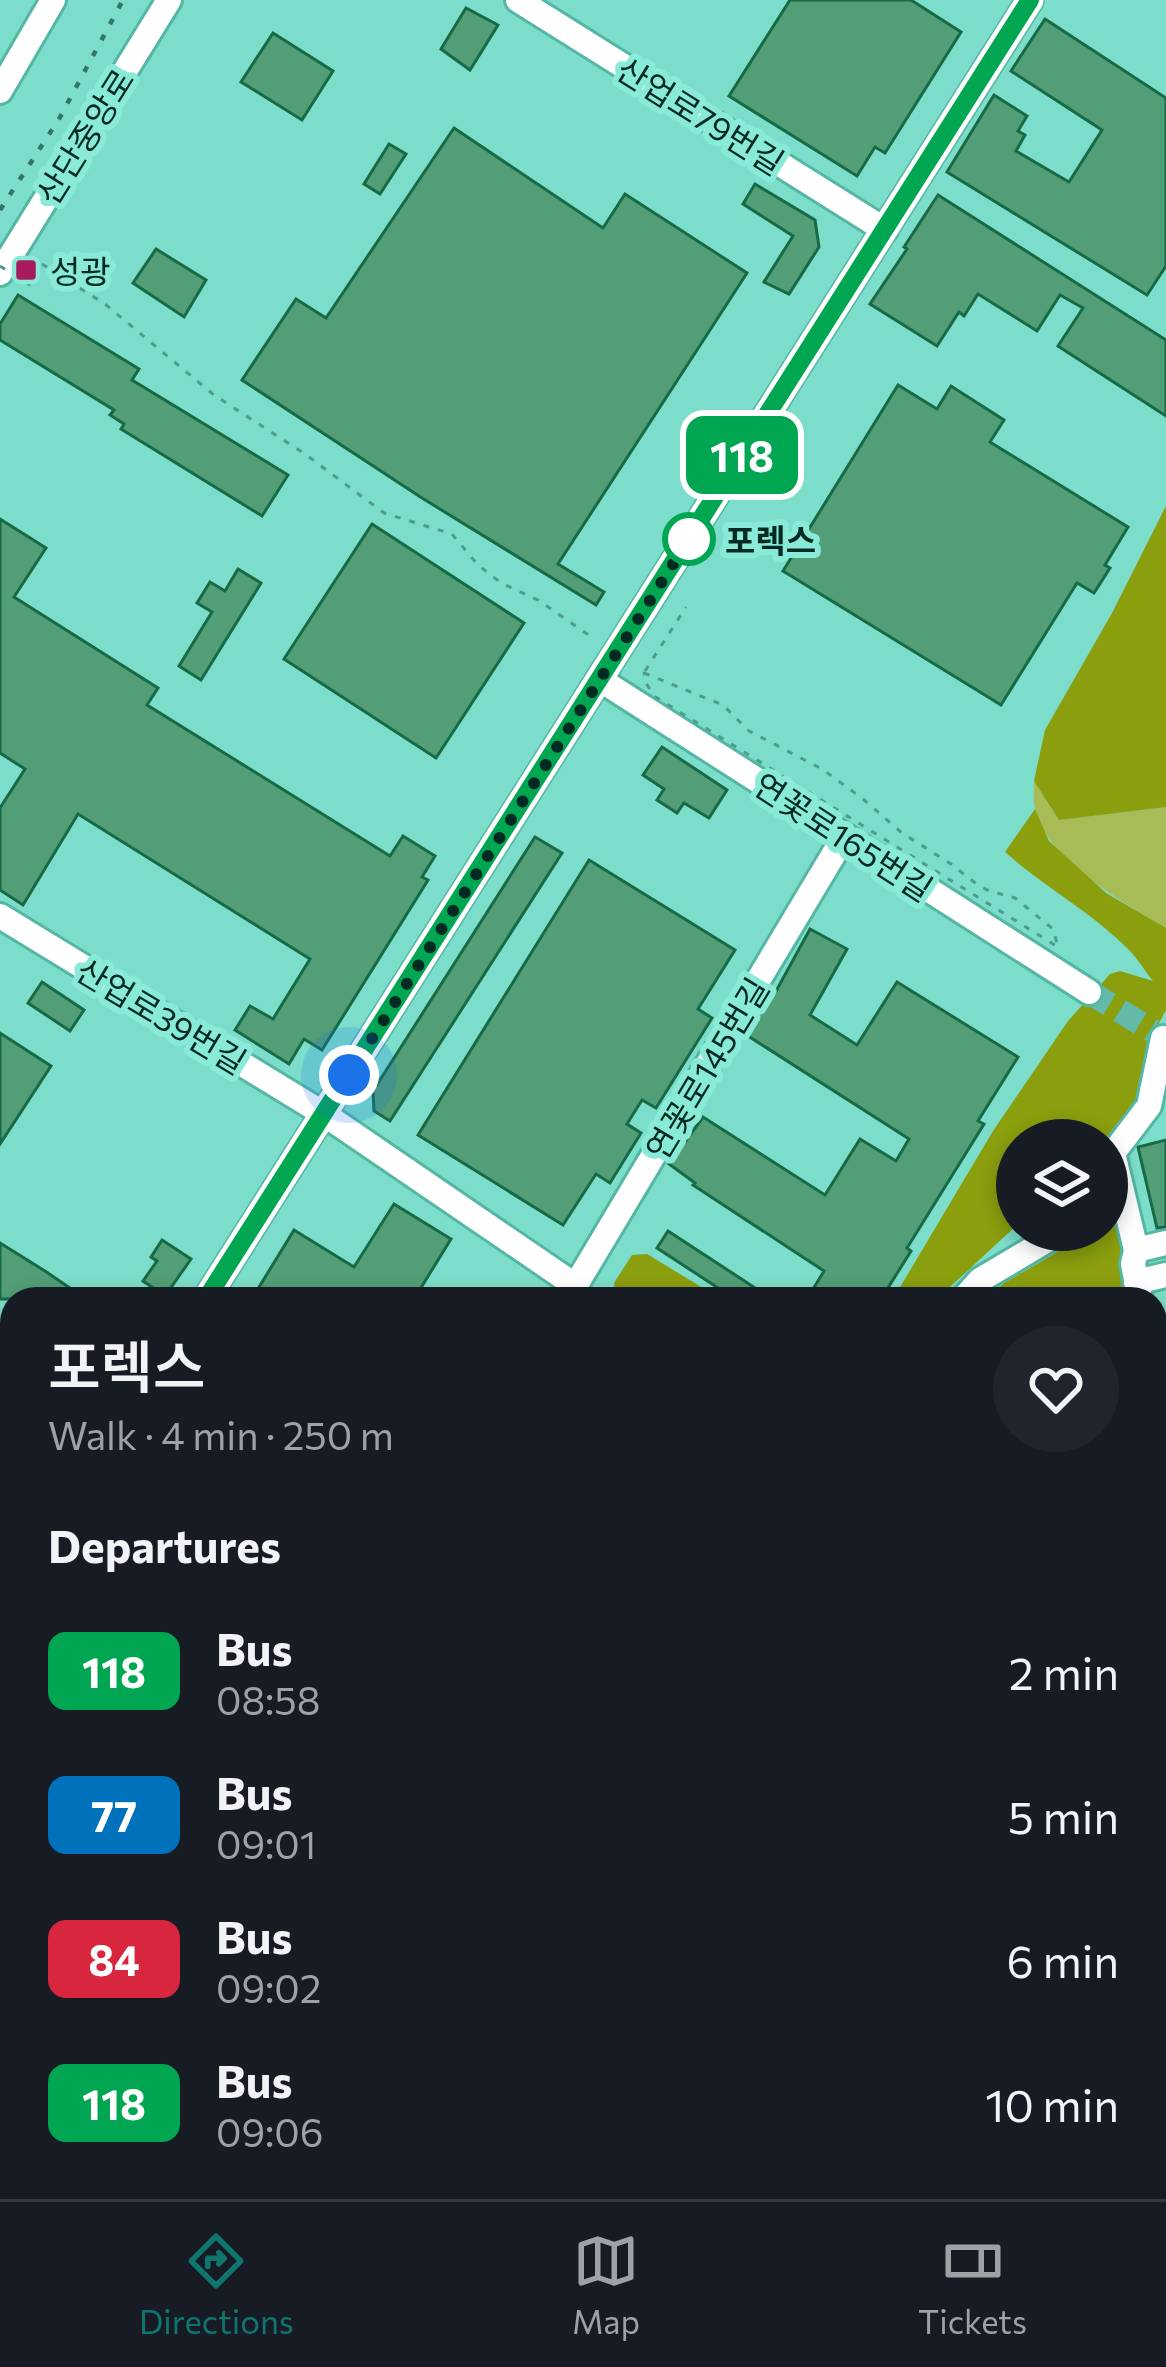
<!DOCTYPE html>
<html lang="en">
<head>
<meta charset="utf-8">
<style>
  :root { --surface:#171b24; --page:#20242c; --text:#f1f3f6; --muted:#9ea1a6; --line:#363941; --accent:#0f766e }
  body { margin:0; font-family:Commissioner,"Noto Sans KR",sans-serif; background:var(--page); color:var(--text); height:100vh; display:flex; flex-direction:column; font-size:45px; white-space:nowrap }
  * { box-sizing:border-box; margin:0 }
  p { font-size:39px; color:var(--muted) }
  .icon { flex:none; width:66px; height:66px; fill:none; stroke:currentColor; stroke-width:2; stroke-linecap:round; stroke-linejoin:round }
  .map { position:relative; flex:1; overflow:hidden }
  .panel { position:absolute; left:0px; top:1287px; width:1167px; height:912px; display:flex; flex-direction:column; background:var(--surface); border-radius:36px 36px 0 0; box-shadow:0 6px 18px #0003 }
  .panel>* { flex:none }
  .badge { padding:0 24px; border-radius:18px; font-size:42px; line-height:78px }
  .tools { position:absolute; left:996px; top:1119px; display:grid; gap:24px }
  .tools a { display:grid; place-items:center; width:132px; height:132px; border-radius:50%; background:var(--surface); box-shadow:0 6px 18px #0003; font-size:60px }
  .you { position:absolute; width:60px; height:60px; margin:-30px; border:9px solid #fff; border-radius:50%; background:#1a73e8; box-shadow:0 0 0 18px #1a73e833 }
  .map>.badge { position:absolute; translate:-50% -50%; box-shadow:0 0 0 6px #fff }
  h2 { padding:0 48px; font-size:45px; line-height:108px }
  .round { display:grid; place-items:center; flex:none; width:126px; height:126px; border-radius:63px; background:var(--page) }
  .overview { display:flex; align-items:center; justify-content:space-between; height:204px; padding:0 48px }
  h1 { font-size:57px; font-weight:600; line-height:90px }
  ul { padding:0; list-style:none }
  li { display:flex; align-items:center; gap:36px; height:144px; padding:0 48px }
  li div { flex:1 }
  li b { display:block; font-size:45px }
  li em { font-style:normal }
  li .badge { min-width:132px; font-weight:700; text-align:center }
  .tabs { display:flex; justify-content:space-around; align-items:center; height:168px; border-top:3px solid var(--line); background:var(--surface); font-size:33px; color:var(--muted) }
  .tabs a { display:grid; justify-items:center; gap:6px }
  .tabs .on { color:var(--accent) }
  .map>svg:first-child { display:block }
  .green { fill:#a7bb57 }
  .forest { fill:#8a9e0e }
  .building { fill:#529e76; stroke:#176a45; stroke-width:3 }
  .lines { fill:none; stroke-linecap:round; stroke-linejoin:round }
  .minor-tunnel { stroke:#63baa9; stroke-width:24; stroke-dasharray:24 12; stroke-linecap:butt }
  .minor-casing { stroke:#53b7a4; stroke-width:30 }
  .path { stroke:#4e9c8c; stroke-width:3; stroke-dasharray:6 9; stroke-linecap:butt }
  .minor { stroke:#fff; stroke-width:24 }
  .rail { stroke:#337467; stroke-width:4.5; stroke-dasharray:6 12; stroke-linecap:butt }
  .path-bridge { stroke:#4e9c8c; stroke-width:3; stroke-dasharray:6 9; stroke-linecap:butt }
  .line-casing { stroke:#fff; stroke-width:27 }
  .line { stroke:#00a651; stroke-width:18 }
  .walk { stroke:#002a23; stroke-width:12; stroke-dasharray:0 21.6 }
  .poi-dot { fill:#a81b5d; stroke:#89ebd7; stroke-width:4.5 }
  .stop-dot { fill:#fff; stroke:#00a651; stroke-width:6 }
  .labels { text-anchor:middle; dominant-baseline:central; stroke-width:12; stroke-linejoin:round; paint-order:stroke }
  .street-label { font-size:33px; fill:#002a23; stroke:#89ebd7 }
  .poi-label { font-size:33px; fill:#002a23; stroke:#89ebd7; text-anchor:start }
  .stop-label { font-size:33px; font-weight:bold; fill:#002a23; stroke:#89ebd7; text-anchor:start }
</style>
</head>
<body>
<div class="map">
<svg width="1166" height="2199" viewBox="0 0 1166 2199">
  <rect width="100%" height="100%" fill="#7cdeca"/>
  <path class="green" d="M1034 781 1059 820 1166 807V928C1124 903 1047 860 1035 809 1033 801 1034 790 1034 781Z"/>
  <g class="forest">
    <polygon points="1166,506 1166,807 1059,820 1034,781 1045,730 1112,613"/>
    <path d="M1035 809 1049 841 1106 893 1166 928V1010L1146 1048C1158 1085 1125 1113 1104 1140H1017V1225L937 1299H893L993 1131 1068 1021 1110 974 1120 971 1153 981C1145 971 1138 959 1129 950 1092 912 1044 887 1005 852Z"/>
    <polygon points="1107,1194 1115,1196 1125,1240 1121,1261 1128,1299 986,1299 1004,1283 1056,1253 1076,1230 1107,1230"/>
    <polygon points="647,1254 721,1299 615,1299 614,1283 632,1255"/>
    <polygon points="1155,1425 1166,1443 1166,2095 1155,2098"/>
  </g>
  <g class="building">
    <polygon points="790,0 911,0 961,32 885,153 875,147 857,176 729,96"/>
    <polygon points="466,8 498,25 470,70 441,49"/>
    <polygon points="1045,19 1166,98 1166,266 1147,295 947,172 994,95 1027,116 1018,131 1025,135 1016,151 1069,182 1102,130 1011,71"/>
    <polygon points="273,33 333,71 302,120 241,82"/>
    <polygon points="454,128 603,228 625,194 747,273 558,564 604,592 596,605 422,498 242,380 296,299 326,318"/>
    <polygon points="389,144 406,154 380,194 364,184"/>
    <polygon points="755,184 815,220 819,247 789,294 764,282 793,236 743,204"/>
    <polygon points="938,195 1166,340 1166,416 1058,346 1083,308 1060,295 1037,331 978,294 964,316 959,312 937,346 870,304 907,249 904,247"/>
    <polygon points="156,249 206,280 184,317 133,283"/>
    <polygon points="18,295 139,369 132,380 288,475 262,516 121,429 124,424 110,415 114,410 0,340 0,324"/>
    <polygon points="898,385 937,409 951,386 1004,420 990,442 1128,527 1105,565 1110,568 1094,593 1077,583 1001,705 783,571"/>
    <polygon points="0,519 46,548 14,597 158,688 147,705 390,856 403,836 435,856 422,877 428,880 322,1050 304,1039 289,1064 235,1030 250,1006 273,1019 310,959 78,814 23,905 0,890 0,808 25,769 0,753"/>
    <polygon points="372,524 524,623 436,758 284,659"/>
    <polygon points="238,569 261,583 201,680 179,666 212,612 197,603 210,582 225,591"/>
    <polygon points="662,747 727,790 709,818 684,803 677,813 657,800 664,789 643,775"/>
    <polygon points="535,837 562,853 390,1121 374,1111 373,1091"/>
    <polygon points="589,860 735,950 698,1009 712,1018 656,1108 642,1100 627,1124 641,1133 610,1183 596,1174 563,1225 418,1135"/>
    <polygon points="810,929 847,949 810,1015 857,1045 897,982 1018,1057 978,1121 984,1124 907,1248 911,1251 881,1299 807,1299 824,1271 693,1185 695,1183 669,1164 703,1117 825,1195 860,1139 896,1161 909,1139 745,1034 772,990 775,993"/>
    <polygon points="42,982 84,1010 70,1031 28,1003"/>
    <polygon points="0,1033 51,1066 0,1144"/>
    <polygon points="1166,1140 1166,1227 1157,1228 1138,1147"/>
    <polygon points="394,1204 451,1239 414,1299 256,1299 259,1294 256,1292 294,1230 354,1267"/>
    <polygon points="668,1231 772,1299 735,1299 657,1248"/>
    <polygon points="162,1240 191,1259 165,1296 143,1281 157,1261 151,1257"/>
    <polygon points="0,1243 45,1271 86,1299 0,1299"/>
  </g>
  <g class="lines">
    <polyline class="minor-tunnel" points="1089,992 1153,1031"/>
    <g class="minor-casing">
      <g id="minor">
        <polyline points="518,0 885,230"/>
        <polyline points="0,91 53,0"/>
        <polyline points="0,273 169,0"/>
        <polyline points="599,679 1089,992"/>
        <polyline points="0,916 324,1114 576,1286"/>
        <polyline points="1113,1153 1136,1250 1133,1264 1140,1299"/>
        <polyline points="1107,1161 1149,1106 1163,1038"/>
        <polyline points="1136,1250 1166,1243"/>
        <polyline points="1136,1282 1166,1275"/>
        <polyline points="568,1298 844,837"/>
        <polyline points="206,1299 1030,0"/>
        <polyline points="963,1299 980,1280 1049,1239 1056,1230"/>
        <polyline points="1155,1368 1166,1420"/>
        <polyline points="0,1624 12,1605"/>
        <polyline points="0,1697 12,1705"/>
        <polyline points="0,2091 12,2098"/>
        <polyline points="1155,2134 1166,2132"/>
        <polyline points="163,2187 191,2199"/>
        <polyline points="1115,2187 1117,2199"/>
        <polyline points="842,2199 900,2187"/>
      </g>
    </g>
    <g class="path">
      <polyline points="42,264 105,304 214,395 305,454 384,513 452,534 478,565 501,583 538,600 590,636"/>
      <polyline points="645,671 686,607"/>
      <polygon points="644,673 723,705 749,731 822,769 863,799 902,833 951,864 974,882 987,890 1015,898 1053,929 1058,947 654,696 646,683"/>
    </g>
    <use href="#minor" class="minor"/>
    <polyline class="rail" points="0,210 59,119 123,0"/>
    <polyline class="path-bridge" points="0,266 38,290"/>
  </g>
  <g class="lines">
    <g class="line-casing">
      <polyline id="line" points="206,1299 1030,0"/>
    </g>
    <use href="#line" class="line"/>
    <polyline class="walk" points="349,1075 689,539"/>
  </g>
  <rect class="poi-dot" x="14" y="258" width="24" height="24" rx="6"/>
  <circle class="stop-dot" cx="689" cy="539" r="24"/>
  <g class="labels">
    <g class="street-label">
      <text transform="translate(701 115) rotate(32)">산업로79번길</text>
      <text transform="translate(84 136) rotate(-58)">산단중앙로</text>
      <text transform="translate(844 836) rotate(33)">연꽃로165번길</text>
      <text transform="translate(162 1015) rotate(31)">산업로39번길</text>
      <text transform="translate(706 1068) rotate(-59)">연꽃로145번길</text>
    </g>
    <g class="poi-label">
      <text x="50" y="270">성광</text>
    </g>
    <g class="stop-label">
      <text x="725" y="539">포렉스</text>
    </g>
  </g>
</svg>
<div class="tools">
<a><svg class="icon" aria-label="layers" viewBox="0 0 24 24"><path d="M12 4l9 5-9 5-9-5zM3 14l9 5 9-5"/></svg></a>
</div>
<div class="you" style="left:349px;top:1075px"></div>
<b class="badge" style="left:742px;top:455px;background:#00a651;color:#fff">118</b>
<section class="panel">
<div class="overview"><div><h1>포렉스</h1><p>Walk · 4 min · 250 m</p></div><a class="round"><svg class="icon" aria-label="heart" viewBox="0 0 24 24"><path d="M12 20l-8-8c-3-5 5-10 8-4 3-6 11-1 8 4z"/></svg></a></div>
<h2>Departures</h2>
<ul>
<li><span class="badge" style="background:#00a651;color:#fff">118</span><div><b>Bus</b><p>08:58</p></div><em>2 min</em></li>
<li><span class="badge" style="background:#0072bc;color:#fff">77</span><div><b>Bus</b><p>09:01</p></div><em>5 min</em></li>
<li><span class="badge" style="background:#d7263d;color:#fff">84</span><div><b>Bus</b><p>09:02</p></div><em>6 min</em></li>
<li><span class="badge" style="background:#00a651;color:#fff">118</span><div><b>Bus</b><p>09:06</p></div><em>10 min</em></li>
</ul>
</section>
</div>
<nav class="tabs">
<a class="on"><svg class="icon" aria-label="directions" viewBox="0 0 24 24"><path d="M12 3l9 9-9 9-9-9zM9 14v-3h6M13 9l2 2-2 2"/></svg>Directions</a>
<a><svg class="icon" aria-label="map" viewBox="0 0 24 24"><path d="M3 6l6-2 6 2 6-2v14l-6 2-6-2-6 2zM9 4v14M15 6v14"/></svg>Map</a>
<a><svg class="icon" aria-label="tickets" viewBox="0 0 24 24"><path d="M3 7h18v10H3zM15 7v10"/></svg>Tickets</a>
</nav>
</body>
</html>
